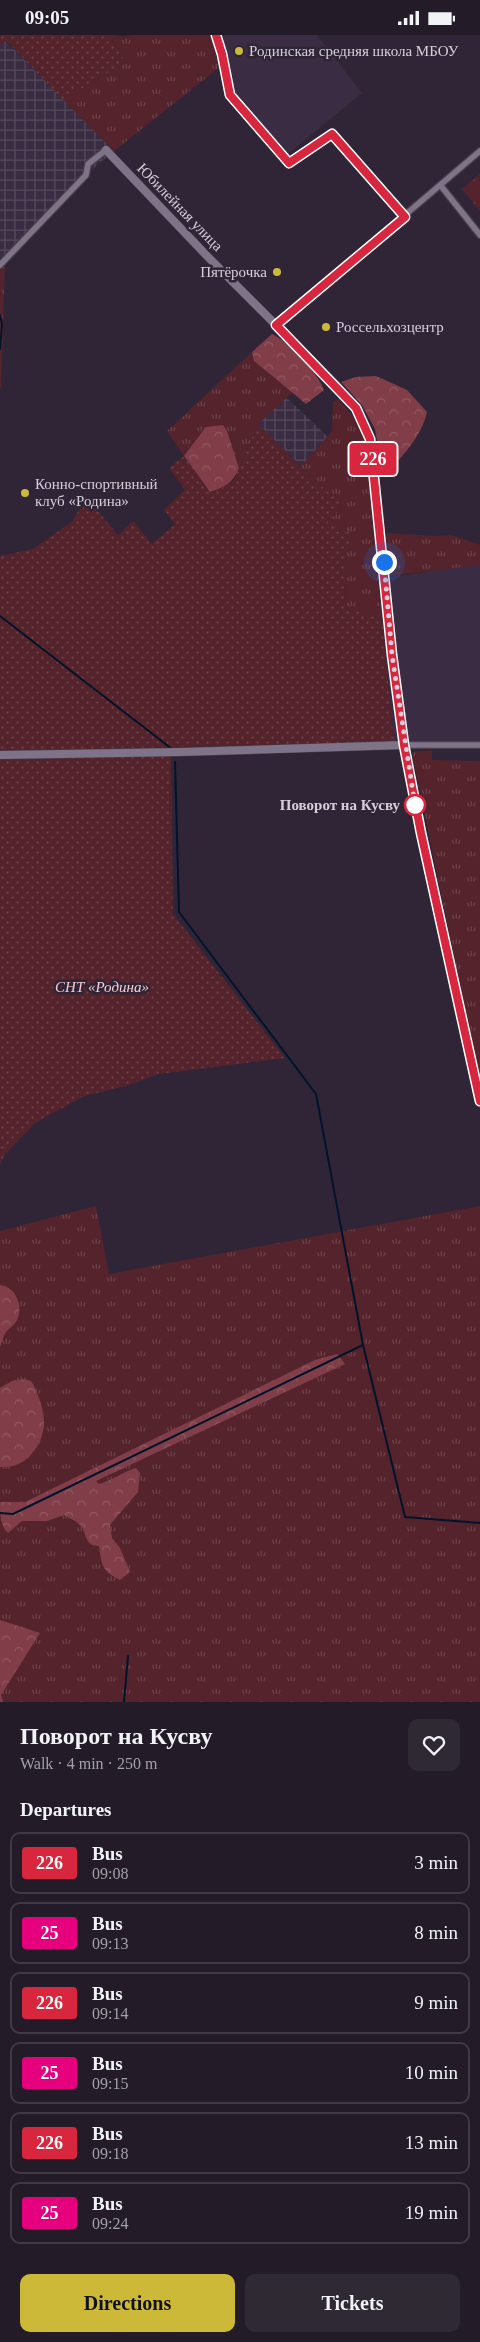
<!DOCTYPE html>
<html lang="en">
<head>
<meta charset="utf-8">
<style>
  :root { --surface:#231c28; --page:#2f2934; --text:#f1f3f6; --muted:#a3a1a8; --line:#403a45; --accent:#cdb938 }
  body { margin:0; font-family:Georgia,serif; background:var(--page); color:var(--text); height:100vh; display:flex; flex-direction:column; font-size:19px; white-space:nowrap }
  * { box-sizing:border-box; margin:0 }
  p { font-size:16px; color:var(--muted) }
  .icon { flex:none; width:28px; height:28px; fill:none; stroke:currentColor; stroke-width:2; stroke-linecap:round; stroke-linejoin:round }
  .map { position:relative; height:1667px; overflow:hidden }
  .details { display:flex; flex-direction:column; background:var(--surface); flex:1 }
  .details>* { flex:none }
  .badge { padding:0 10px; border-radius:4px; font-size:18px; line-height:32px }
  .you { position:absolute; width:25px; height:25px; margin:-12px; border:4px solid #fff; border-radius:50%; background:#1a73e8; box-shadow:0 0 0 8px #1a73e833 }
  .map>.badge { position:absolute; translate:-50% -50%; box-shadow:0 0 0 2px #fff }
  h2 { padding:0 20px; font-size:19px; line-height:45px }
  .round { display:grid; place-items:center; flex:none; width:52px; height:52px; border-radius:10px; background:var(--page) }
  .head { display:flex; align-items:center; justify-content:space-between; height:85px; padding:0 20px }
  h1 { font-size:24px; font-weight:800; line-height:38px }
  .button { display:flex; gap:10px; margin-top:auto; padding:10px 20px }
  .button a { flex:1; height:58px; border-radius:10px; background:var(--accent); color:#111; font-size:20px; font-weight:800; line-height:58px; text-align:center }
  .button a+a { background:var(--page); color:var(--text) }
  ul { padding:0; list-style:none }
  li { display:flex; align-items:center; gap:15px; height:62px; margin:0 10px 8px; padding:0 10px; border:2px solid var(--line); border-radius:10px }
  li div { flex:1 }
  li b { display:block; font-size:19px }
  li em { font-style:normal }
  li .badge { min-width:55px; font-weight:700; text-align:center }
  .status { display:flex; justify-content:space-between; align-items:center; height:35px; padding:0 25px; background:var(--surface); direction:ltr }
  .status svg { height:14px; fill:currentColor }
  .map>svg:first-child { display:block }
  .built { fill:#3a2c42 }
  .industrial { fill:url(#industrial-grid) }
  .grass { fill:url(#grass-tufts) }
  .forest { fill:url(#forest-crowns) }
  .garden { fill:url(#garden-dots) }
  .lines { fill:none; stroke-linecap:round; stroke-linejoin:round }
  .stream { stroke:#01142c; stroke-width:2 }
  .minor-casing { stroke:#49404e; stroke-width:8 }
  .tertiary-casing { stroke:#49404e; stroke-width:9 }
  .minor { stroke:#7f7387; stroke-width:5.5 }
  .tertiary { stroke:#7f7387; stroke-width:8 }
  .line-casing { stroke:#fff; stroke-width:11 }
  .line { stroke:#d7263d; stroke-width:8 }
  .walk { stroke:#d6cfda; stroke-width:5; stroke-dasharray:0 9 }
  .poi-dot { fill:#cdb938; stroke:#2f2536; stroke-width:2 }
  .stop-dot { fill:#fff; stroke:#d7263d; stroke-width:2.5 }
  .labels { text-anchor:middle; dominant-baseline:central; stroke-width:5; stroke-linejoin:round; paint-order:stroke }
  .poi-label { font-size:15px; fill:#d6cfda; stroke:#2f2536; text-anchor:start }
  .street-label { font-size:15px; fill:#d6cfda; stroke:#2f2536 }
  .stop-label { font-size:15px; font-weight:bold; fill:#d6cfda; stroke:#2f2536; text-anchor:end }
  .park-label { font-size:15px; font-style:italic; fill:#f8cdd2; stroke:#2f2536 }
</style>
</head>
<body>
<div class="status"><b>09:05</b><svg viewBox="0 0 49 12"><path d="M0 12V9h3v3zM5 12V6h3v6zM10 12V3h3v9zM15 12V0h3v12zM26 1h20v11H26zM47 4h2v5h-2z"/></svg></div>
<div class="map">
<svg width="480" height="1667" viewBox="0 0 480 1667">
  <defs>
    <pattern id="industrial-grid" width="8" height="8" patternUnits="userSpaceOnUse" patternTransform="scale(1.25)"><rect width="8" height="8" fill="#3a2c42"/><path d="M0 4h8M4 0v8" fill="none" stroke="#564a5d"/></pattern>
    <pattern id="grass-tufts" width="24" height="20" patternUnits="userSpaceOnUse" patternTransform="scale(1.25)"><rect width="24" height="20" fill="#55232b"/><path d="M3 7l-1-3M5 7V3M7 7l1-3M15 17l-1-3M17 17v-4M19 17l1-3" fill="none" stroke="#6d4249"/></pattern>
    <pattern id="forest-crowns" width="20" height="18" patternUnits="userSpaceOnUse" patternTransform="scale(1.25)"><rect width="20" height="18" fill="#813e49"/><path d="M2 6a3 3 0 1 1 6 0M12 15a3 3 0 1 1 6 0" fill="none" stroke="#925963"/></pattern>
    <pattern id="garden-dots" width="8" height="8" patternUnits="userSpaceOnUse" patternTransform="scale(1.25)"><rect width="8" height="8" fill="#55232b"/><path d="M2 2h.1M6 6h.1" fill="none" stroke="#6d4249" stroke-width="1.8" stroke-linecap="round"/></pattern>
  </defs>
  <rect width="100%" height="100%" fill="#2f2536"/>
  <g class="built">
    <polygon points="210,0 317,0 362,58 288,119 233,58 233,40 220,32"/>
    <polygon points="467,530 480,530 480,707 394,707 378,542 407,540"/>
  </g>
  <g class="industrial">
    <polygon points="6,6 114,116 88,138 0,226 0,9"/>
    <polygon points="286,362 328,402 301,431 258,389"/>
  </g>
  <g class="grass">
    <polygon points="115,0 123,2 131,0 210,0 220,32 114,116 63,65 125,27 111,2"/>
    <polygon points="480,139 480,176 462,154"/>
    <polygon points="0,226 5,228 1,353 0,353"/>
    <polygon points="252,317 254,326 292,358 258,389 239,433 227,396 219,392 206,392 184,421 167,396"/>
    <polygon points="338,364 362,392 365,406 382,585 358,575 345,573 347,516 351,508 327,488 337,478 342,465 319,450 301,431 332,396 333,367"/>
    <polygon points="386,498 433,501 452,500 480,510 480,530 390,541"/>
    <polygon points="432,715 432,725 480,726 480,1047 412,717"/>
    <polygon points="96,1171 109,1239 480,1171 480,1667 0,1667 0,1196"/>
  </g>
  <g class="forest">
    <path d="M272 299C289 307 317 337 324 355L306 369 254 326 252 317Z"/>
    <path d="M376 341 407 355 427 377C421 404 400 422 384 443L375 394 362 370 341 347 356 342Z"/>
    <path d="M223 390 227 396 239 433C233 448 225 452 210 457L184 421 206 392Z"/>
    <path d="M0 1250C15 1251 24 1271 17 1285 15 1290 9 1293 6 1297 3 1301 2 1307 0 1312Z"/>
    <path d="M337 1319 345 1329 96 1446 99 1449C112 1446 122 1437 136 1433L140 1438 138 1457 110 1490 112 1503 120 1513 130 1537 120 1545C102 1536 102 1531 99 1511 83 1511 88 1497 79 1489 75 1485 69 1483 64 1480L47 1486H22L8 1498C0 1491 0 1478 0 1467H25L315 1325Z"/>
    <path d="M24 1344 31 1346C38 1357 45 1377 44 1391 41 1414 24 1434 0 1432V1353L12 1346Z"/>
    <polygon points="0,1585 40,1598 1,1660 3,1667 0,1667"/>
  </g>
  <g class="garden">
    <polygon points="0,0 115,0 111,2 125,27 63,65 7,6 0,9"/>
    <polygon points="258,389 319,450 342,465 337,478 327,488 351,498 351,508 347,516 345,573 358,575 382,585 394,707 0,716 0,521 33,514 73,486 86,462 118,500 133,486 152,509 175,489 164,475 185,455 169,433 184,421 210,457 222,453 234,445"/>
    <polygon points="171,721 173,879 285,1023 159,1039 126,1051 84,1061 35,1088 5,1119 0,1130 0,724"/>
  </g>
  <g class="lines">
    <g class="stream">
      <polyline points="0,280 2,289 0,314"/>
      <polyline points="0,581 172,714"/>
      <polyline points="175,727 179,877 316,1059 363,1310 405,1482 480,1488"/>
      <polyline points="0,1478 13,1479 363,1310"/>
      <polyline points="124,1667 128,1621"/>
    </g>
    <g class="minor-casing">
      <g id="minor">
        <polyline points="216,0 223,19 230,60 289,128 332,99 405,182"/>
        <polyline points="441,151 480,200"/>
        <polyline points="0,230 86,140 88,129 106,115"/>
        <polyline points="276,290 480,116"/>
        <polyline points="404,710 480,710"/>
      </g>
    </g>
    <g class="tertiary-casing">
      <g id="tertiary">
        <polyline points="106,115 209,223 335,349 356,373 370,405 392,620 404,710 421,798 480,1066"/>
        <polyline points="0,720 181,717 404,710"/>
      </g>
    </g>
    <use href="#minor" class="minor"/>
    <use href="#tertiary" class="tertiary"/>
  </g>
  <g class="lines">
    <g class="line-casing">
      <polyline id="line" points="216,0 222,19 230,60 289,128 332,99 405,182 276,290 356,373 370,404 392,620 404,710 421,798 480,1066"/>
    </g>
    <use href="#line" class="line"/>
    <polyline class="walk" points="384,527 392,620 415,770"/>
  </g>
  <g class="poi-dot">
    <circle cx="239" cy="16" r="5"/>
    <circle cx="277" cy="237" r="5"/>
    <circle cx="326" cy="292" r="5"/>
    <circle cx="25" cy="458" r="5"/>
  </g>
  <circle class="stop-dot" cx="415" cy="770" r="10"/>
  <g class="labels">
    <g class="poi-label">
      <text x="249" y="16">Родинская средняя школа МБОУ</text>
      <text x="267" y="237" text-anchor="end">Пятёрочка</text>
      <text x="336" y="292">Россельхозцентр</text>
      <text x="35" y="449">Конно-спортивный<tspan x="35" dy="17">клуб «Родина»</tspan></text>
    </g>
    <g class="street-label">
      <text transform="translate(180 172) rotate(46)">Юбилейная улица</text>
    </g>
    <g class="stop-label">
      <text x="400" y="770">Поворот на Кусву</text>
    </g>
    <g class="park-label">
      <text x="102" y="952">СНТ «Родина»</text>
    </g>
  </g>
</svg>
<div class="you" style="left:384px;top:527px"></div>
<b class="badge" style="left:373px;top:424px;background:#d7263d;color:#fff">226</b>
</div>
<section class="details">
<div class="head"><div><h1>Поворот на Кусву</h1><p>Walk · 4 min · 250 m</p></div><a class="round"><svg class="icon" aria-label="heart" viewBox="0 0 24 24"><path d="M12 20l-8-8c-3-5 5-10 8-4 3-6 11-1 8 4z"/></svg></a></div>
<h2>Departures</h2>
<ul>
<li><span class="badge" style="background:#d7263d;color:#fff">226</span><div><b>Bus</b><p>09:08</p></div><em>3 min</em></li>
<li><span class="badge" style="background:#e6007e;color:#fff">25</span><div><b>Bus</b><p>09:13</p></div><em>8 min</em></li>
<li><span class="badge" style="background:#d7263d;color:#fff">226</span><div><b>Bus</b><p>09:14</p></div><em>9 min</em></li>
<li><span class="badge" style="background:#e6007e;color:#fff">25</span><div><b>Bus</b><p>09:15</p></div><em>10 min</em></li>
<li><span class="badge" style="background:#d7263d;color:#fff">226</span><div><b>Bus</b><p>09:18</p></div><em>13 min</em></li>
<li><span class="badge" style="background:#e6007e;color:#fff">25</span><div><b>Bus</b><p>09:24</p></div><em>19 min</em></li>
</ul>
<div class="button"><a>Directions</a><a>Tickets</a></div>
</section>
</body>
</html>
